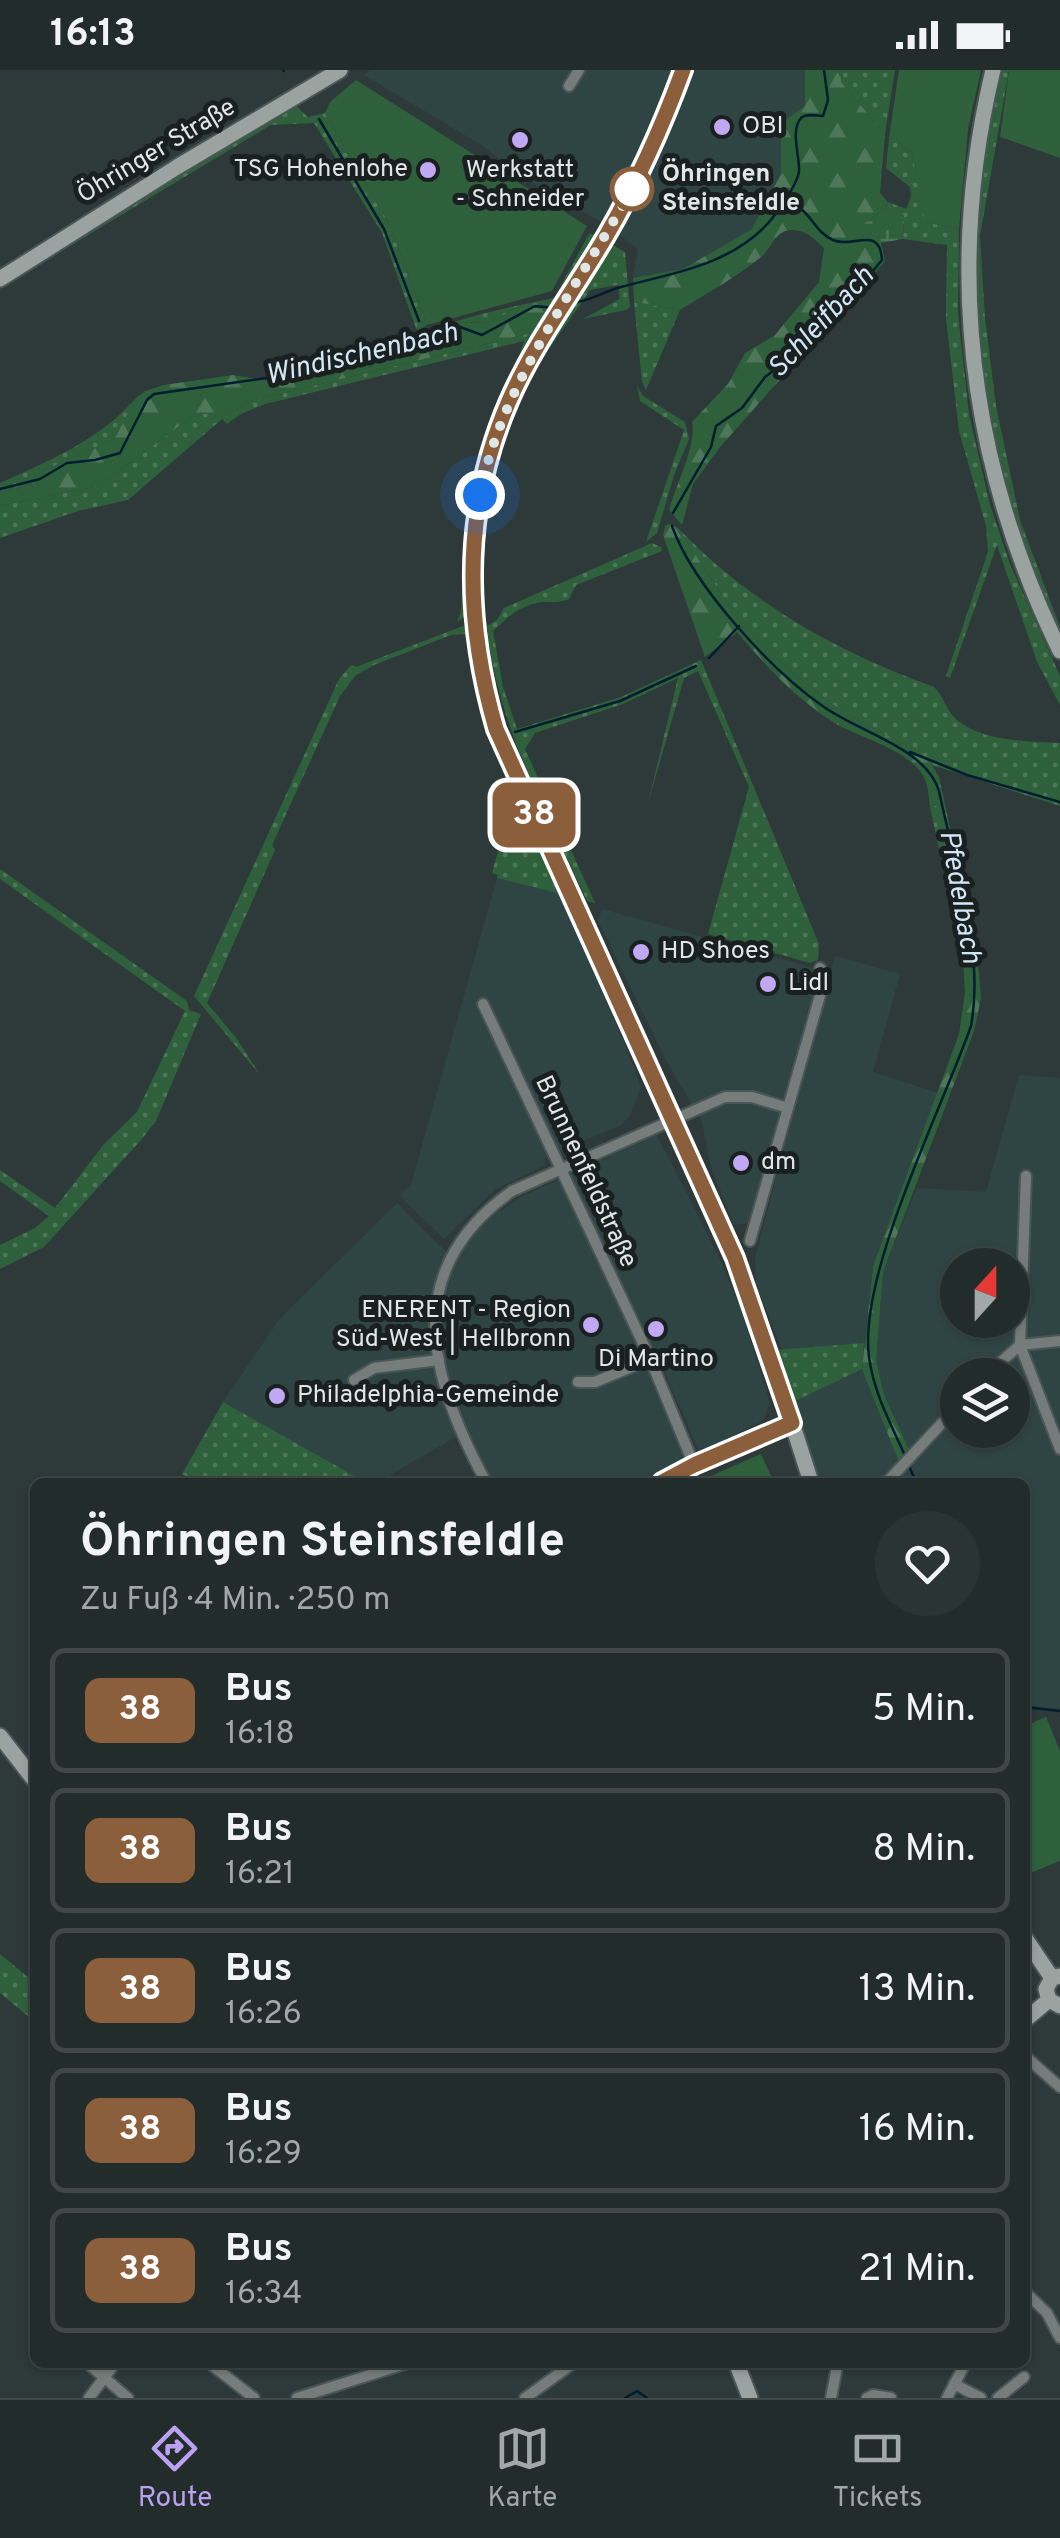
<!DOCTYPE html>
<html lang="de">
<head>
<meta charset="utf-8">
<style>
  :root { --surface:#222c2b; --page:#2a3433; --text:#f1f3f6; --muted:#a2a7a9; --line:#3f4847; --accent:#bca0f2 }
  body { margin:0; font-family:Overpass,sans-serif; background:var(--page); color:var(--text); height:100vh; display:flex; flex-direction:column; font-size:38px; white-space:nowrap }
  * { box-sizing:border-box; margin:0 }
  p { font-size:32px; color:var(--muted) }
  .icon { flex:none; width:55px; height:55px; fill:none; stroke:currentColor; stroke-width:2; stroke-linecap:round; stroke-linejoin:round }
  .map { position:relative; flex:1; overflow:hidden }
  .panel { position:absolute; left:30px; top:1408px; width:1000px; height:890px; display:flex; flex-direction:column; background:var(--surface); border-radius:15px; box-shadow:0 2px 8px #0004,0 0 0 2px var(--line) }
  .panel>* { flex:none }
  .badge { padding:0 20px; border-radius:15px; font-size:35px; line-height:65px }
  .needle { width:65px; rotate:21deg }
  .buttons { position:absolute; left:940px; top:1178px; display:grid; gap:20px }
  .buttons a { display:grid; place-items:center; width:90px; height:90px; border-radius:50%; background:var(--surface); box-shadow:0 2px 8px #0004,0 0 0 2px var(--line); font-size:50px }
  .you { position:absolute; width:50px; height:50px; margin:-25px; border:8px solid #fff; border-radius:50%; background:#1a73e8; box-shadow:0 0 0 15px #1a73e833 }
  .map>.badge { position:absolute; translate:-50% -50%; box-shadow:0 0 0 5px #fff }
  .round { display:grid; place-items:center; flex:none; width:105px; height:105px; border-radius:52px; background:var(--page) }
  .overview { display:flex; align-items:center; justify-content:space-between; height:170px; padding:0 50px }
  h1 { font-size:48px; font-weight:700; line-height:75px }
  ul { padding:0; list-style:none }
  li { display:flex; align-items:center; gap:30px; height:125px; margin:0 20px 15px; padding:0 30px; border:5px solid var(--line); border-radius:15px }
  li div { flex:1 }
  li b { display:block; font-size:38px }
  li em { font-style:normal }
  li .badge { min-width:110px; font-weight:700; text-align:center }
  .status { display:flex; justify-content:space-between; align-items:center; height:70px; padding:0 50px; background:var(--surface); direction:ltr }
  .status svg { height:28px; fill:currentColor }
  .tab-bar { display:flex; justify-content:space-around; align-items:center; height:140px; border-top:2px solid var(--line); background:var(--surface); font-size:28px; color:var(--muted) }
  .tab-bar a { display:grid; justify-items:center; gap:5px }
  .tab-bar .current { color:var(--accent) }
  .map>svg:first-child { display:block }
  .built { fill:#2f4544; fill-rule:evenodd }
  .grass { fill:url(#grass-dots) }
  .forest { fill:url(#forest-firs) }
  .wetland { fill:url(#wetland-marsh) }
  .garden { fill:#2f603c }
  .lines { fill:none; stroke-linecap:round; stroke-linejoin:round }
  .stream { stroke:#001e2e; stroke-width:2.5 }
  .street-casing { stroke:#495655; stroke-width:14 }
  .secondary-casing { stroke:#495655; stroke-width:19 }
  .street { stroke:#767c7a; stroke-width:10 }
  .secondary { stroke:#9aa39f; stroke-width:15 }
  .line-casing { stroke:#fff; stroke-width:22 }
  .line { stroke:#8b5e3c; stroke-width:15 }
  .walk { stroke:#dfe7e7; stroke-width:10; stroke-dasharray:0 18 }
  .poi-dot { fill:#c0a8f3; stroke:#1a2020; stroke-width:4 }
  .stop-dot { fill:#fff; stroke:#8b5e3c; stroke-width:5 }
  .labels { text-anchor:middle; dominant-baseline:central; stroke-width:10; stroke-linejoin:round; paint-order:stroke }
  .poi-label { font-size:25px; fill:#dfe7e7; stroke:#1a2020; text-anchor:start }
  .street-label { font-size:25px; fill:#dfe7e7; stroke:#1a2020 }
  .stop-label { font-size:25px; font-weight:bold; fill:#dfe7e7; stroke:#1a2020; text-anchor:start }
  .water-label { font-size:28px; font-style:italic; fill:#d2e7f5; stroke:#1a2020 }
</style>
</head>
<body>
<div class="status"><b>16:13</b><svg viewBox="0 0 49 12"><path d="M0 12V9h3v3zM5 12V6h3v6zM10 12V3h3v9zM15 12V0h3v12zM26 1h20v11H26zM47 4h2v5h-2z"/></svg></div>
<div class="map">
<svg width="1060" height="2328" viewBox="0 0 1060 2328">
  <defs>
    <pattern id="grass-dots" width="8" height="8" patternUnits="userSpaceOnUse" patternTransform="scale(2.5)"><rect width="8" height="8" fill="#2f603c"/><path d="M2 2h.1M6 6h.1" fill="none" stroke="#4d7758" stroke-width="1.8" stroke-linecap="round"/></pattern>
    <pattern id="forest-firs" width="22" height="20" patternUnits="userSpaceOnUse" patternTransform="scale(2.5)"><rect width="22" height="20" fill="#2f603c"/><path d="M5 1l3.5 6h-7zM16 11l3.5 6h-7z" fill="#4d7758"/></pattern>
    <pattern id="wetland-marsh" width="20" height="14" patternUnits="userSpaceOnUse" patternTransform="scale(2.5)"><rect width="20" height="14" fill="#2f603c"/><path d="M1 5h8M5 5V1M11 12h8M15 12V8" fill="none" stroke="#4d7758"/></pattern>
  </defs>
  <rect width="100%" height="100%" fill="#2d3a39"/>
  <g class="built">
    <polygon points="370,0 805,0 805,36 781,53 781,103 752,159 683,199 633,208 638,179 603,153 540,118 478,73 364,5"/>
    <polygon points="497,808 565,825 568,843 627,979 641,1018 630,1045 621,1055 545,1087 545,1095 494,1120 444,1169 399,1125 411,1115"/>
    <polygon points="602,839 818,899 821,906 750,1153 734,1155 710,1094 702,1052 666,990 598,851"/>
    <polygon points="835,886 900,904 873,1002 938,1023 873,1196 864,1273 782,1280 756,1214 755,1188"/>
    <path d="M1019 1005 1060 1008V1639L1025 1635V1412H819L793 1332 876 1291 883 1202 917 1118 986 1122ZM958 1195H1012V1250H958ZM958 1305H1012V1360H958Z"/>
    <polygon points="657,1065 717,1183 741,1239 770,1333 763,1350 711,1377 698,1379 661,1294 651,1303 684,1390 650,1412 494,1412 466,1361 378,1412 365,1412 223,1332 278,1251 397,1133 455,1191 465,1173 492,1146 523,1126"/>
  </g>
  <g class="grass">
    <polygon points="844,0 895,0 885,64 841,12"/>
    <polygon points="997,0 1009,0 980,166 985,248 996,336 1020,450 1060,557 1060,570 1025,489 994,384 973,246 978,102"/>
    <polygon points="295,35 308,47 325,43 391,157 427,255 417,261 382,163 314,53 271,55 0,218 0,212"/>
    <polygon points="889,68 912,83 926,152 959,159 958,244 969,344 990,435 1010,494 1060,606 1060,635 1037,592 997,475 950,608 946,606 988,482 986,456 959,361 946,249 947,175 903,169 904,146 885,138 888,132 906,139 911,127 910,117 886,98"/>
    <path d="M589 164H595L597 170 552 241 521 235 490 253 454 252C487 241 521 235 554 228Z"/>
    <path d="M614 176 625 182 630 237 626 240 583 249 620 229 618 215 590 220C573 246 554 270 537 297 508 343 496 397 485 450L481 449 500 370 534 294 607 179Z"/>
    <polygon points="634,232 680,240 646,320 642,312"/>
    <path d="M541 258 491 367 469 544 457 552 461 542C465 482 470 423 488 366 498 334 514 303 524 271L265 334 241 344 227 354 222 349 128 430 78 441 0 468V436L98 416 190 348 207 343 222 349 250 331 523 265Z"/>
    <polygon points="637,316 643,326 685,352 689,369 674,405 657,463 646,472 684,360 640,331"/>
    <path d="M136 328 114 370 42 401 34 414 0 423V413C51 390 99 370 136 328Z"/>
    <path d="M678 458C750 533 836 582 934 617 944 626 946 641 957 650 984 672 1027 671 1060 673V736L932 695 913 679 841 641 788 599 743 557Z"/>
    <path d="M652 473 661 477 662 481 576 515 569 529C553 535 549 530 536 533 518 537 506 549 493 561L503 617 517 659 621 627 701 590 819 874 818 890 810 893 708 864 749 717 698 601 684 608 648 733 678 608 623 634 535 663 525 679 595 833 587 831C546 741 497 655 487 556L497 550 504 538Z"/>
    <polygon points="463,556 469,558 478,610 565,825 497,808 498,805 492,803 514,724 490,665 465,564 451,565 374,595 355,606 340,626 272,775 275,780 207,933 237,969 260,1005 194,926 339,609 351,595 356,597"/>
    <polygon points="945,734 978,891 963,888 930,737"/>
    <polygon points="0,799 187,931 189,940 201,944 156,1051 141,1070 44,1177 0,1199 0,1175 35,1158 49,1146 0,1111 0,1100 55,1138 104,1074 137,1042 185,941 0,809"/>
    <polygon points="864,1273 862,1299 793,1332 774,1280"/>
    <polygon points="223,1332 365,1412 197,1412 182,1404"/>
    <polygon points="0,1884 35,1913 35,1952 0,1923"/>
  </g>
  <g class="forest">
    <path d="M805 0H844L841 12 885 64 880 123 888 132 885 138 857 159 880 168 885 191 721 376 693 414 682 455 669 440C676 415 697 374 692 352L728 314 745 283 774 266 819 212 824 178C814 168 805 159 790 160 774 162 772 178 761 187 737 207 707 223 680 240L634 232 633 208 683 199 752 159 781 103V53L805 36Z"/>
    <polygon points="521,235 552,241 541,258 523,265 250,331 222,349 207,343 190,348 98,416 0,436 0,423 34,414 42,401 114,370 136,328 145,321 164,315 233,305 272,311 307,304 327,286 417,266 454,252 490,253"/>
    <path d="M669 454 678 458 743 557 788 599 841 641 913 679 932 695 939 707 945 734 930 737C928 724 929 712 920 701 900 676 859 668 833 652 794 627 766 596 737 562L705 587 663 465 665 456Z"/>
    <polygon points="963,888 978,891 981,928 974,961 883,1202 876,1291 884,1325 909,1380 899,1392 862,1299 873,1196 959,964 965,923"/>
  </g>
  <polygon class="wetland" points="885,138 904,145 903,169 881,173 880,168 857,159"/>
  <g class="garden">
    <polygon points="899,0 981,0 968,59 959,159 925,152 912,83 889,68"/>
    <polygon points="1009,0 1060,0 1060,88 1000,67"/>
    <polygon points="356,10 587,156 552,221 427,255 391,157 325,43 330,32"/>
    <polygon points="761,1384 774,1412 697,1412"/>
    <polygon points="1046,1647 1060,1681 1060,1791 1025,1805 1025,1656"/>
  </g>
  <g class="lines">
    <g class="stream">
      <polyline points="283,0 284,1"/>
      <polyline points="319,49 384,159 419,251"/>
      <path d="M571 233C592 231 601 222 621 217 677 202 741 193 777 142 784 132 798 113 799 101 800 87 790 60 801 48 806 43 817 46 823 46L828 30 824 0"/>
      <polyline points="0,419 40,409 67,393 95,390 120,383 147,330 154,324 302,303 321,291 343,289 368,279 438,267 460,257 482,265 535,236 554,238"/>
      <path d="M673 443 711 377 716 356 742 338 765 307 789 289 817 253 849 230 882 190C880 154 852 179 833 170 813 161 813 142 787 130"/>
      <path d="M672 456C693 516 772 601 824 637 861 663 926 678 939 721 954 794 985 882 971 956 942 1039 858 1204 869 1287 874 1324 891 1354 906 1388"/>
      <polyline points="709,588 739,556"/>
      <polyline points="515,662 620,631 696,596"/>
      <polyline points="910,682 967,705 1060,732"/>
      <polyline points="909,1396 916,1412"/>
      <polyline points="1025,1637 1060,1641"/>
      <polyline points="625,2328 637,2321 647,2328"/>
    </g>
    <g class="street-casing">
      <g id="street">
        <polyline points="569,16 579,0"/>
        <polyline points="483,934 649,1286 694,1395"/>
        <polyline points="1026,1106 1020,1275 1060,1379"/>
        <polyline points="750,1171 821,922 824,905 820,898"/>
        <polyline points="986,1305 1020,1275 1060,1271"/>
        <polyline points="354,1310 374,1298 439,1290"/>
        <polyline points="578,1312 595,1312 651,1289"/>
        <path d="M486 1412C429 1306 399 1201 512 1121L725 1027H752L788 1038"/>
        <polyline points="662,1412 792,1353"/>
        <polyline points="887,1412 958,1336"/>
        <polyline points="1025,1986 1060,2017"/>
        <polyline points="1025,2222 1047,2243 1060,2268"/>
        <polyline points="86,2292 128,2328"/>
        <polyline points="208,2292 254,2328"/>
        <polyline points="954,2314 981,2328"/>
        <polyline points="89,2328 116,2292"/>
        <polyline points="297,2328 411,2292"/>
        <polyline points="525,2328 575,2292"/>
        <polyline points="831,2328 838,2292"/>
        <polyline points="867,2328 873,2325 891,2328"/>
        <polyline points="947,2328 966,2292"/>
        <polyline points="998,2328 1024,2307"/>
      </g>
    </g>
    <g class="secondary-casing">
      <g id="secondary">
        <path d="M683 0C662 57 637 113 606 166 574 221 535 273 509 331 463 436 464 550 496 659L735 1187 769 1281 811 1412"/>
        <path d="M993 0C945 201 970 396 1060 581"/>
        <polyline points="0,209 177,97 340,0"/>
        <polyline points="0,1666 35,1711"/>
        <polyline points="1025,1868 1052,1908"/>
        <polyline points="1060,1906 1052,1908 1046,1919 1049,1930 1060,1936"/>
        <polyline points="1025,1950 1049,1930"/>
        <polyline points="736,2292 750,2328"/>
      </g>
    </g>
    <use href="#street" class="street"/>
    <use href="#secondary" class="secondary"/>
  </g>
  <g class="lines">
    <g class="line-casing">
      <path id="line" d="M662 1412 694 1395 792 1353 735 1188 496 659C464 549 463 437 509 331 534 273 574 221 606 166 637 113 662 57 683 0"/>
    </g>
    <use href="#line" class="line"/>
    <path class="walk" d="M480 425C502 311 577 219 632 119"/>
  </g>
  <g class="poi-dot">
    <circle cx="722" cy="57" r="10"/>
    <circle cx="520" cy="70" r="10"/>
    <circle cx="428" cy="100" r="10"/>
    <circle cx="641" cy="882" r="10"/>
    <circle cx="768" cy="914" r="10"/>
    <circle cx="741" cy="1093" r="10"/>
    <circle cx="591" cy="1255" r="10"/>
    <circle cx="656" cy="1259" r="10"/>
    <circle cx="277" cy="1326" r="10"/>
  </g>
  <circle class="stop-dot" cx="632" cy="119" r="20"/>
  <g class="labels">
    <g class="poi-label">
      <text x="742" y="57">OBI</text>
      <text x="408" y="100" text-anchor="end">TSG Hohenlohe</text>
      <text x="520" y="101" text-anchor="middle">Werkstatt<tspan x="520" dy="29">- Schneider</tspan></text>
      <text x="661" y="882">HD Shoes</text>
      <text x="788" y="914">Lidl</text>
      <text x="761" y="1093">dm</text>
      <text x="571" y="1241" text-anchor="end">ENERENT - Region<tspan x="571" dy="29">Süd-West | Hellbronn</tspan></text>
      <text x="656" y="1290" text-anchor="middle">Di Martino</text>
      <text x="297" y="1326">Philadelphia-Gemeinde</text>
    </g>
    <g class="street-label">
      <text transform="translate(157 82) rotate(-31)">Öhringer Straße</text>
      <text transform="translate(585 1102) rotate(65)">Brunnenfeldstraße</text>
    </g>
    <g class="stop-label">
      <text x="662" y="105">Öhringen<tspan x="662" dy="29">Steinsfeldle</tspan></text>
    </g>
    <g class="water-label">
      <text transform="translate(822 253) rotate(-47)">Schleifbach</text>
      <text transform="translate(362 285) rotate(-13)">Windischenbach</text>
      <text transform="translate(959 827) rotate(80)">Pfedelbach</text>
    </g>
  </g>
</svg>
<div class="buttons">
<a><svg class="needle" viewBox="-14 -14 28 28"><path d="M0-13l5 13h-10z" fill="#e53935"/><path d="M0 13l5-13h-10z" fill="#a2a7a9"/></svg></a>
<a><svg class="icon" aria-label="layers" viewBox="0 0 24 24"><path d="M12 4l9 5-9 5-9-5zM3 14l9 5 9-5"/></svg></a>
</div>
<div class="you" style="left:480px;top:425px"></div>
<b class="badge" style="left:534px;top:745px;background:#8b5e3c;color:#fff">38</b>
<section class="panel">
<div class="overview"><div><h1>Öhringen Steinsfeldle</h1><p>Zu Fuß · 4 Min. · 250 m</p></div><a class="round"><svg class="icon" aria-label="heart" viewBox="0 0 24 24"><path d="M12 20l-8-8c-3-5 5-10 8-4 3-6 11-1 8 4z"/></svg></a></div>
<ul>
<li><span class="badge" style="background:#8b5e3c;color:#fff">38</span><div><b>Bus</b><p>16:18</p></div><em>5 Min.</em></li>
<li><span class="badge" style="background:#8b5e3c;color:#fff">38</span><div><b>Bus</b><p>16:21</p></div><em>8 Min.</em></li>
<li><span class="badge" style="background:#8b5e3c;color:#fff">38</span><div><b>Bus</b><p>16:26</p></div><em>13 Min.</em></li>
<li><span class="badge" style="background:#8b5e3c;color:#fff">38</span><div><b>Bus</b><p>16:29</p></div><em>16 Min.</em></li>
<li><span class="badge" style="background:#8b5e3c;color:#fff">38</span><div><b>Bus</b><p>16:34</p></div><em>21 Min.</em></li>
</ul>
</section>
</div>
<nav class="tab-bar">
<a class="current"><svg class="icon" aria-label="directions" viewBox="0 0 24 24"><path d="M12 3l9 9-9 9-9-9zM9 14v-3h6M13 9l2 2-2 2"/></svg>Route</a>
<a><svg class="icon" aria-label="map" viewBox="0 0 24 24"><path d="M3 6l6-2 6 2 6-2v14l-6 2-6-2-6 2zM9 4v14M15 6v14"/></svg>Karte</a>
<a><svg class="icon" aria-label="tickets" viewBox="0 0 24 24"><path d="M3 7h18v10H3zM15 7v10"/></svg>Tickets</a>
</nav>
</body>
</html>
